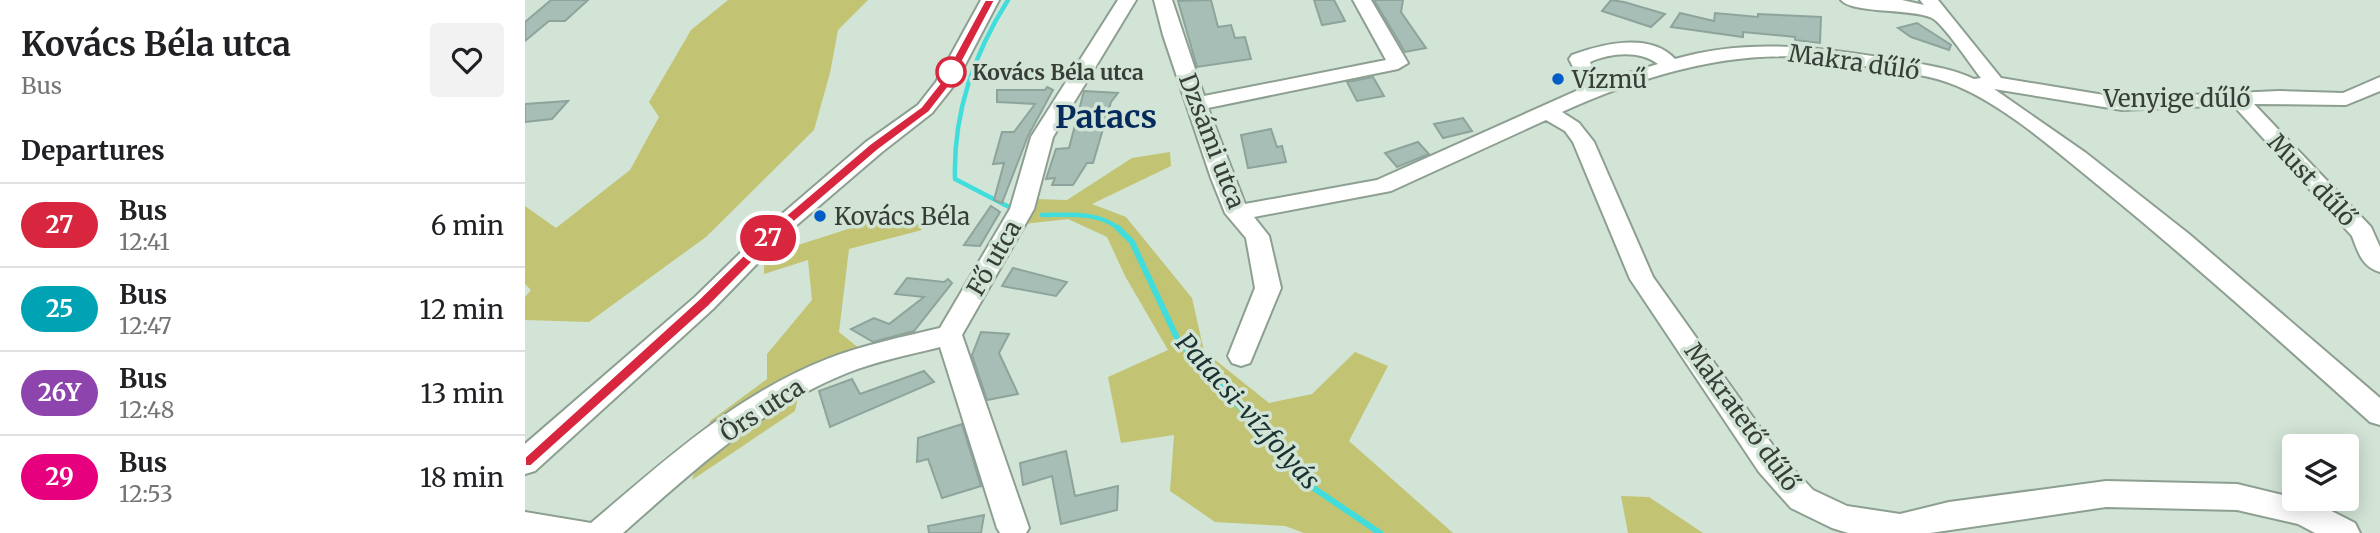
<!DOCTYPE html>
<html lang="en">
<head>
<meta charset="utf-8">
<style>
  :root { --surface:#fff; --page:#f2f2f2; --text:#202124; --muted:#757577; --line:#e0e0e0 }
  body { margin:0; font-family:Merriweather,serif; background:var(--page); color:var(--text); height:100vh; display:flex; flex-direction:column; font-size:26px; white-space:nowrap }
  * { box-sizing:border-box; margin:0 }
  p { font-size:23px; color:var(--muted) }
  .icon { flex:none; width:38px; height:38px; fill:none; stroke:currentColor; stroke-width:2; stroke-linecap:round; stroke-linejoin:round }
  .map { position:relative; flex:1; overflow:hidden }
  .drawer { display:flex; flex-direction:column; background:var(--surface); width:525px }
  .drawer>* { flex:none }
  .badge { padding:0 14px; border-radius:23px; font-size:24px; line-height:46px }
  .controls { position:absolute; left:1757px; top:434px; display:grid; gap:14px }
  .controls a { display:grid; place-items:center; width:77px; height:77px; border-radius:7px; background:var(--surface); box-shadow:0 4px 18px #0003; font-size:35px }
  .map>.badge { position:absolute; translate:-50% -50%; box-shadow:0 0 0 4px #fff }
  h2 { padding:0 21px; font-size:26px; line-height:63px }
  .round { display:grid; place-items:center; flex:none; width:74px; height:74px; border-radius:7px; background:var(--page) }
  .overview { display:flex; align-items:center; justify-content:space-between; height:119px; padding:0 21px }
  h1 { font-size:33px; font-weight:700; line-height:52px }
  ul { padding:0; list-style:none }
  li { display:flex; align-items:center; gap:21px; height:84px; padding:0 21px; border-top:2px solid var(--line) }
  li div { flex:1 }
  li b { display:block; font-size:26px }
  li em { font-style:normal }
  li .badge { min-width:77px; font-weight:700; text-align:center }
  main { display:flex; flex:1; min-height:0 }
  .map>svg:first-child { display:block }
  .green { fill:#c2c473 }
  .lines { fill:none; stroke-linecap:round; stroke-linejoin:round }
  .stream-far1 { stroke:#40dddc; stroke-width:4.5 }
  .stream { stroke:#40dddc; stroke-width:6 }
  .building { fill:#a6beb6; stroke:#8da49c; stroke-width:2 }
  .minor-casing { stroke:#8d9f91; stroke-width:4 }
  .minor { fill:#fff; fill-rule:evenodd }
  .line { fill:#d7263d; stroke:#fff; stroke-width:2 }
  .stop-dot { fill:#fff; stroke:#d7263d; stroke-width:3.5 }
  .poi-dot { fill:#035dc6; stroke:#d2e4d6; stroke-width:2.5 }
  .labels { text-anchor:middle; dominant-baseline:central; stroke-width:7; stroke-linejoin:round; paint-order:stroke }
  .far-stop-label { font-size:21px; font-weight:bold; fill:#373e38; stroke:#d2e4d6; text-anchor:start }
  .street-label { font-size:24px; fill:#373e38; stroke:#d2e4d6 }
  .poi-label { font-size:24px; fill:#373e38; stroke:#d2e4d6; text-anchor:start }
  .water-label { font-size:26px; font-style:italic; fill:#193231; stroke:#d2e4d6 }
  .district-label { font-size:32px; font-weight:bold; fill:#052b5d; stroke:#d2e4d6 }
</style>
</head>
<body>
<main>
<section class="drawer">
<div class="overview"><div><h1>Kovács Béla utca</h1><p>Bus</p></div><a class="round"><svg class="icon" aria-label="heart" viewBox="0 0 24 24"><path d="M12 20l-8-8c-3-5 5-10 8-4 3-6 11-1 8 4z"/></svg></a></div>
<h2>Departures</h2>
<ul>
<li><span class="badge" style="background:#d7263d;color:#fff">27</span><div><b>Bus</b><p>12:41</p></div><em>6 min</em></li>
<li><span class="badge" style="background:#00a3b4;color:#fff">25</span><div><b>Bus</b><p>12:47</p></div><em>12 min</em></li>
<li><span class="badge" style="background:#8e44ad;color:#fff">26Y</span><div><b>Bus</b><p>12:48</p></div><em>13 min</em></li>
<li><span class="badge" style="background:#e6007e;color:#fff">29</span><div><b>Bus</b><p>12:53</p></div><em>18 min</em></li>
</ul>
</section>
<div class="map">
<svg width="1855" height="533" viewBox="0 0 1855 533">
  <rect width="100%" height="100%" fill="#d2e4d6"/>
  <g class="green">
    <polygon points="203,0 343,0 313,30 305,73 289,130 181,237 64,322 0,320 0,297 6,290 0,284 0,206 31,228 105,170 134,117 124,102 166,30"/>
    <polygon points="645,152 646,166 567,204 601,217 667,298 679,351 744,403 787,394 830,352 863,366 824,441 928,533 779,533 760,526 690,522 645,491 649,435 596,443 583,377 643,350 600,276 582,237 543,219 499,224 511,199 542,200 607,158"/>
    <polygon points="382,210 397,230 324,249 314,332 340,353 363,346 367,360 303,376 274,393 270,411 167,480 185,421 242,379 242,354 287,300 283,260 239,274 239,256"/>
    <polygon points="1096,496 1124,497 1178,533 1103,533"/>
  </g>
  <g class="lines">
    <g class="stream-far1">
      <path d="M483 0C448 55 428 113 430 179L484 207"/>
      <path d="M517 215C541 215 576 211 595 230"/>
    </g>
    <polyline class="stream" points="593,228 607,242 653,340 790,489 855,533"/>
  </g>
  <g class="building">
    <polygon points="26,0 63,0 40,21 24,21 0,41 0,22"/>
    <polygon points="686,0 693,27 706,25 710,38 720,37 726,59 672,67 653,1"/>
    <polygon points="789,0 809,0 820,21 797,25"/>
    <polygon points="849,0 878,0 876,12 901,48 880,52"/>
    <polygon points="1086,0 1099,2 1140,14 1126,27 1077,11"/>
    <polygon points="1155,13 1189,21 1190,13 1233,17 1233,14 1296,17 1295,43 1270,40 1270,37 1218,32 1218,37 1146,27"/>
    <polygon points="1392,23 1426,45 1424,50 1386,37 1373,28"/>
    <polygon points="848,77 859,96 832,101 822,82"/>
    <polygon points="522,87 528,90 503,136 477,203 469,200 479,163 468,164 477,132 489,132 510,104 472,102 472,90 520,90"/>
    <polygon points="559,91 593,93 586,102 568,163 562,163 548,185 527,185 530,178 521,179 531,149 544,148"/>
    <polygon points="43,101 27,119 0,122 0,104"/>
    <polygon points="938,118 947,131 918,138 909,124"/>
    <polygon points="746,129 752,147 757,146 761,162 723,168 716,135"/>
    <polygon points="893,142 904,154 872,167 860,153"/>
    <polygon points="466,206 475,212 455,246 439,245"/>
    <polygon points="488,268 542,282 531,296 477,286"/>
    <polygon points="382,278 419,282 423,279 427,283 389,331 348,342 326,329 349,318 364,324 399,297 370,294"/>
    <polygon points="456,332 484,334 474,353 493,394 462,400 447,355"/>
    <polygon points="399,371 409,382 305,427 294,391 327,379 335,394"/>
    <polygon points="437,424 456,486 417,498 403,459 392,462 393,438"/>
    <polygon points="541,451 550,496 593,486 592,510 536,524 527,476 498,485 495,463"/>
    <polygon points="459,515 456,533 404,533 403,526"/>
  </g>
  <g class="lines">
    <g class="minor-casing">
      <g id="minor">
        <polygon points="456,0 474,0 430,84 407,113 357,152 259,236 188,309 10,471 0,474 0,444 170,297 243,226 341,142 393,105 411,82"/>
        <path d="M593 0H611L528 137 509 209 437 335 504 528 501 533H475L472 528 415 347C384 355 352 361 322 373 236 407 166 473 98 533H0V512L66 523C138 462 212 394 302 359 338 345 377 337 415 328L485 209 506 137Z"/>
        <path d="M629 0H647L679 96 861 60 828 0H846L883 63 873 69 683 108 720 204 852 180 1060 87 1133 64C1114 50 1086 53 1065 62L1067 67 1064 71H1050L1044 59 1047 55C1077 44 1125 32 1150 59 1222 38 1294 47 1366 59 1393 64 1425 67 1449 79L1456 78C1447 67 1418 23 1407 18 1386 8 1328 14 1316 0H1377L1399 5 1395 0H1413L1476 78 1597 98 1754 91 1818 93 1855 77V91L1821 105 1729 104 1846 227 1855 247V272C1837 267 1833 252 1827 236L1708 105 1597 110 1469 89 1561 153 1664 234 1855 398V425L1845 422C1756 342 1667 262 1574 186 1531 151 1483 108 1432 86 1407 75 1376 72 1350 68 1331 64 1311 60 1292 58 1205 49 1116 76 1037 112L1054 123 1069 142 1128 277 1254 454 1288 490 1322 506 1375 514 1424 502 1581 481 1712 484 1791 503 1830 523 1835 533H1790L1773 524 1712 510 1581 507 1405 533H1323L1307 528 1266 508 1234 472 1105 279 1048 142 1040 131 1021 120 866 191 729 217 744 236 756 288 725 363 716 366 707 363 703 356 730 288 721 238 700 213 686 178 638 35Z"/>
      </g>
    </g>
    <use href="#minor" class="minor"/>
  </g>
  <polygon class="line" points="460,0 470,0 425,85 404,112 353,150 255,234 184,306 6,466 0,466 0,457 174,299 246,228 345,144 396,107 415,83"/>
  <circle class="stop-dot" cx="426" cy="72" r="14"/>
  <g class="poi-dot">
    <circle cx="1033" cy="79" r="7"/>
    <circle cx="295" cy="216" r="7"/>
  </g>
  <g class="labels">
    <g class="far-stop-label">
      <text x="447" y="72">Kovács Béla utca</text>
    </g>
    <g class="street-label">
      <text transform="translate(1329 62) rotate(8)">Makra dűlő</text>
      <text x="1652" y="98">Venyige dűlő</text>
      <text transform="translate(687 141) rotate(69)">Dzsámi utca</text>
      <text transform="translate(1787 180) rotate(47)">Must dűlő</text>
      <text transform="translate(469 258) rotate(-60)">Fő utca</text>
      <text transform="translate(237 410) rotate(-33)">Örs utca</text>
      <text transform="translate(1217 417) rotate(54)">Makratető dűlő</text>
    </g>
    <g class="poi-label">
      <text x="1047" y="79">Vízmű</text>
      <text x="309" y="216">Kovács Béla</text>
    </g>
    <g class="water-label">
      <text transform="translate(723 411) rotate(48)">Patacsi-vízfolyás</text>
    </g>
    <g class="district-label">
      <text x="581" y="117">Patacs</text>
    </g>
  </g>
</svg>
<div class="controls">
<a><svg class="icon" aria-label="layers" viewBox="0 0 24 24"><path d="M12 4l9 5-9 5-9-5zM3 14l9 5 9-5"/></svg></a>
</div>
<b class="badge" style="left:243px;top:238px;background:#d7263d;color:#fff">27</b>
</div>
</main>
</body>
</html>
